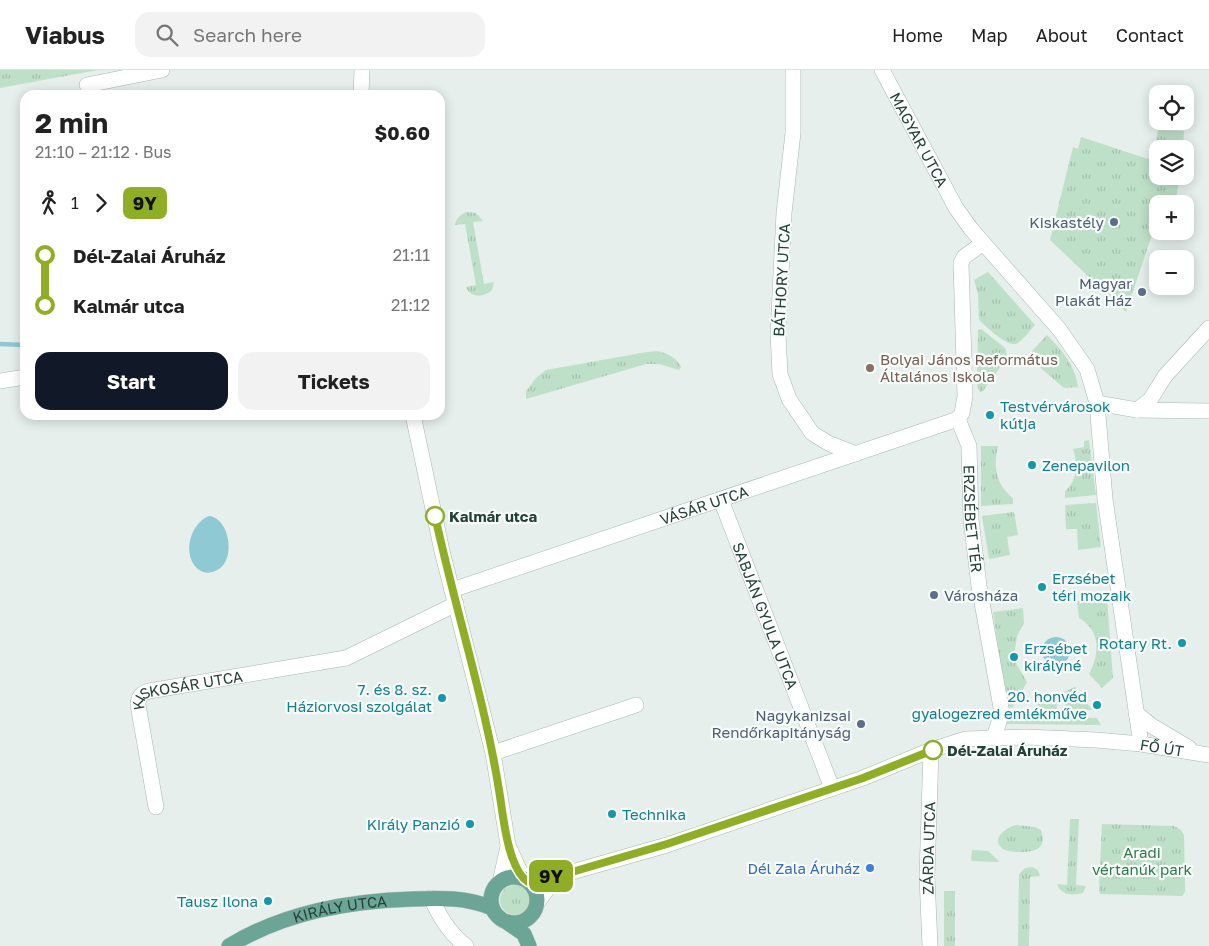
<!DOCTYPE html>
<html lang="en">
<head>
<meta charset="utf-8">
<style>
  :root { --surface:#fff; --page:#f2f2f2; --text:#222; --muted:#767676; --line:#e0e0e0; --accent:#111827 }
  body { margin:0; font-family:"Golos Text",sans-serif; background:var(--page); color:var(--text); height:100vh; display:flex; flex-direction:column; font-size:19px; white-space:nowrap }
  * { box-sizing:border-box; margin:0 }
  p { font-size:16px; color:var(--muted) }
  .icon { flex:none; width:28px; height:28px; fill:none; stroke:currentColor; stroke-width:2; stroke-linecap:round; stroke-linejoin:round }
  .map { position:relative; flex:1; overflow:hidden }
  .panel { position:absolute; left:20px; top:20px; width:425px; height:330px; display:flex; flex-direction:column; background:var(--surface); border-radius:15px; box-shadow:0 2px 12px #0003 }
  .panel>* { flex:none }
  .badge { padding:0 10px; border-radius:8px; font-size:18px; line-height:32px }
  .tools { position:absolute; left:1149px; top:15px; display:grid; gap:10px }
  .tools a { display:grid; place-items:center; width:45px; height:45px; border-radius:10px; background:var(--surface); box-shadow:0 2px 12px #0003; font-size:25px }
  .map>.badge { position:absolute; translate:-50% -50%; box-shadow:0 0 0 2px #fff }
  .legs { display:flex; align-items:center; gap:8px; height:55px; padding:0 15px; font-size:16px }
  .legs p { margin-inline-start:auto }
  .headline { display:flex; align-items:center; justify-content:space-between; height:85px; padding:0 15px }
  h1 { font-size:28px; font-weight:700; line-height:38px }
  .button { display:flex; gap:10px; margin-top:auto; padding:10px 15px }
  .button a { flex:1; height:58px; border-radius:15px; background:var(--accent); color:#fff; font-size:20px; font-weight:700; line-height:58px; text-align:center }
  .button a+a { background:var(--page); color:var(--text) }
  ul { padding:0 15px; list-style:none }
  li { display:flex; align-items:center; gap:18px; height:50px; font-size:19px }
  li i { display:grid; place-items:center; width:8px; height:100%; margin:0 6px; background:currentColor }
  li i::after { content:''; width:12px; height:12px; margin:-6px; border:4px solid; border-radius:50%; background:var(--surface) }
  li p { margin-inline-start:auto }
  li:first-child i { background:linear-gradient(#0000 50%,currentColor 0) }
  li:last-child i { background:linear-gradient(currentColor 50%,#0000 0) }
  header { display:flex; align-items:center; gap:30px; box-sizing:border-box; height:70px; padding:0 25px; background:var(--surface); border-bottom:1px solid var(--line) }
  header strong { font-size:24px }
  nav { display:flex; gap:28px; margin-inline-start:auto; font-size:18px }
  .search { width:350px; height:45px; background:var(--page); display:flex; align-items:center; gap:12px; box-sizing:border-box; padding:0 18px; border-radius:15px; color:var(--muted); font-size:19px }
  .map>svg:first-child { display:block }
  .grass { fill:url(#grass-tufts) }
  .water { fill:#8ec9d4 }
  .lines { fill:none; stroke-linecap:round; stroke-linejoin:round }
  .stream { stroke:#8ec9d4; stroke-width:4.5 }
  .minor-casing { stroke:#a8b8b2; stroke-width:16 }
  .major-casing { stroke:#c2cac8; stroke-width:16 }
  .minor { stroke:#fff; stroke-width:15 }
  .major { stroke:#6aa596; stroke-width:15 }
  .line-1-casing { stroke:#fff; stroke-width:11 }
  .line-1 { stroke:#90ae24; stroke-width:8 }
  .service-dot { fill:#5c6f8a; stroke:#f7fbf9; stroke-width:2 }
  .education-dot { fill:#8d6e63; stroke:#f7fbf9; stroke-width:2 }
  .culture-dot { fill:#0f9aa8; stroke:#f7fbf9; stroke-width:2 }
  .stop-1-dot { fill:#fff; stroke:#90ae24; stroke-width:2.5 }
  .shop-dot { fill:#3f7fe0; stroke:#f7fbf9; stroke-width:2 }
  .labels { text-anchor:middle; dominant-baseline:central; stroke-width:4.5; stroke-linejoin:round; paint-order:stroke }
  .street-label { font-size:15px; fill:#24423a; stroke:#f7fbf9 }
  .service-label { font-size:15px; fill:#4e5e75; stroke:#f7fbf9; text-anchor:end }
  .education-label { font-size:15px; fill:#785e54; stroke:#f7fbf9; text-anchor:start }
  .culture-label { font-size:15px; fill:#0d838f; stroke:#f7fbf9; text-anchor:start }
  .stop-label { font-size:15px; font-weight:bold; fill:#24423a; stroke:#f7fbf9; text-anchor:start }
  .park-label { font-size:15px; fill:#2d7a4b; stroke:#f7fbf9 }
  .shop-label { font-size:15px; fill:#366cbe; stroke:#f7fbf9; text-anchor:end }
</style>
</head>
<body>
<header>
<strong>Viabus</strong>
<div class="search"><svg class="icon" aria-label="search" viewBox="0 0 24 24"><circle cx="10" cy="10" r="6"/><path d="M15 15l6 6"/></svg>Search here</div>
<nav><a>Home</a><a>Map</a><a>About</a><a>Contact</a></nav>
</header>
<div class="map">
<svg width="1209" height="876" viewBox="0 0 1209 876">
  <defs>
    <pattern id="grass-tufts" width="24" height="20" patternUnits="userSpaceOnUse" patternTransform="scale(1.25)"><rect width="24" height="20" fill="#bfe0c8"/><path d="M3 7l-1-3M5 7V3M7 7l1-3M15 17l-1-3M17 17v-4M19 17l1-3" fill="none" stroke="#a4c1ad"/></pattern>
  </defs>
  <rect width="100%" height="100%" fill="#e6efeb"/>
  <g class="grass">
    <polygon points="0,0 98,0 0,18"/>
    <polygon points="1158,60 1184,61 1183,79 1158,79 1158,106 1180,106 1175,134 1158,134 1157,160 1154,159 1126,242 1050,170 1073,77 1078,79 1081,67 1148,89 1154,85"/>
    <path d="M467 142 476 143 483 151 473 152 484 214 494 212 492 220C485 227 471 229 466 217L476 215 465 154 455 155C456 148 461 144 467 142Z"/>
    <path d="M988 202 1035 255C1030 260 1024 269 1018 273 1009 279 988 258 981 252L979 249 978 224 974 210Z"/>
    <polygon points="981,259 1004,277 1006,280 1007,288 983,321 980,322 977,316 978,260"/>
    <path d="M1047 265C1062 280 1075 295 1078 317L1064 318 1030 289 1031 282Z"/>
    <path d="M658 281C668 284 676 287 681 297L679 300 659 294H646L526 329V321L536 308 546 300 647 282Z"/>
    <path d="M1089 370 1096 425 1065 428V421C1078 410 1078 394 1073 379L1084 377V371Z"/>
    <path d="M981 376H998C993 396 996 415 1013 428V434L981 436Z"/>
    <polygon points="1096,433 1101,477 1078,480 1077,459 1066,459 1065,435"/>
    <polygon points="1014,442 1018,465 1007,467 1010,485 989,489 982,446"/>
    <path d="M1107 528 1113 608 1102 618 1089 604C1100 584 1101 561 1079 548L1077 531Z"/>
    <polygon points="1023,538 1024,553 1017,566 1014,586 1017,595 1027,612 1013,637 1007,638 993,542"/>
    <polygon points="1075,617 1092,640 1065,639 1064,622"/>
    <polygon points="1045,622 1056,624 1057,640 1035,639"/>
    <polygon points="1006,647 1097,648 1101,655 1007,654"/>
    <path d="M1070 749H1079L1076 815 1086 816 1083 823C1073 826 1060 825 1057 814L1067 815Z"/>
    <polygon points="1102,754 1174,756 1181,760 1184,765 1185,817 1185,822 1182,826 1100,824 1099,820"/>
    <path d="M1017 755 1035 757 1041 760C1049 781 1030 783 1015 782 1011 781 1006 781 1003 779 989 769 1008 756 1017 755Z"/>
    <polygon points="972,780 988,781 1000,792 971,791"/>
    <polygon points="1032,797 1038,800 1040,806 1030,807 1029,876 1018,876 1019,804 1025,798"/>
    <circle cx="515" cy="830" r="15"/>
    <rect x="944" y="821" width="11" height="55"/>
  </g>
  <g class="water">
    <path d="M209 446C231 448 238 497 212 502 205 504 199 501 195 496 183 481 191 453 209 446Z"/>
    <circle cx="1056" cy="581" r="14"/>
  </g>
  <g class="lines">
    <polyline class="stream" points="0,274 25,275"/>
    <g class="minor-casing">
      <g id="minor">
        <polyline points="793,0 793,63 784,143 778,264 780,304 789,329 812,363 828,373 856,384"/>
        <path id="s1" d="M882 0 956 138 971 159 1059 259 1087 299 1097 333 1105 429 1141 674"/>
        <polyline points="87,15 162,0"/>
        <polyline points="361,25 362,0"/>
        <polyline points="0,311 25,307"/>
        <polyline points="1097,333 1137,340 1209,341"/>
        <polyline points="1137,340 1150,330 1165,306 1209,258"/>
        <polyline points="413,345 442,481 493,683 508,775 524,810"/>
        <path id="s2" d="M958 349 969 376 971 449 979 516 1002 643 994 667"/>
        <polyline points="958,349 962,343 965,326 961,193 964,187 983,173"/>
        <path id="s3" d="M721 430 832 718"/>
        <path id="s4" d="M452 520 958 349"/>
        <polyline points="1136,643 1152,656 1189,678"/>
        <polyline points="493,683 636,635"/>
        <path id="s5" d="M156 737 138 635C138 627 142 623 149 621L346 588 456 534"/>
        <polyline points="500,812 508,777"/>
        <path id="s6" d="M528 812 563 802H572L667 775 863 708 931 680 966 669 1026 667 1096 670 1141 674 1209 685"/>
        <path d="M431 828C440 847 449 863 466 876"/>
        <polyline points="537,833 548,818 565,807"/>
        <path id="s7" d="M930 876 927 807 931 680"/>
      </g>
    </g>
    <g class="major-casing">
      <g id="major">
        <circle cx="514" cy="830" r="23"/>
        <polyline points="508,853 524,864 529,876"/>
        <path id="s8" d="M229 876C285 842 349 831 413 829 441 828 466 827 492 838"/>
      </g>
    </g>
    <use href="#minor" class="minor"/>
    <use href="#major" class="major"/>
  </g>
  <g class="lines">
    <g class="line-1-casing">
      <path id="line-1" d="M435 446C455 538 484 627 499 720 503 743 507 798 528 812L563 802H572L667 774 863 708 933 680"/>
    </g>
    <use href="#line-1" class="line-1"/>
  </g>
  <g class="service-dot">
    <circle cx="1114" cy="152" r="5"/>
    <circle cx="1142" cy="222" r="5"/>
    <circle cx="934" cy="525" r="5"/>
    <circle cx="861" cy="654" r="5"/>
  </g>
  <circle class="education-dot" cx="870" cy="298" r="5"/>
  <g class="culture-dot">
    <circle cx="990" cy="345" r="5"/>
    <circle cx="1032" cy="395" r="5"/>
    <circle cx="1042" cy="517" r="5"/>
    <circle cx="1182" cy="573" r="5"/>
    <circle cx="1014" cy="587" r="5"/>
    <circle cx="442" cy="628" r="5"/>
    <circle cx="1097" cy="635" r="5"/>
    <circle cx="612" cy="744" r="5"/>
    <circle cx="470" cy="754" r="5"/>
    <circle cx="268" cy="831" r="5"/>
  </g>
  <g class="stop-1-dot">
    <circle cx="435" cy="446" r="9"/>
    <circle cx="933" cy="680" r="9"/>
  </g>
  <circle class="shop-dot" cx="870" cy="798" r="5"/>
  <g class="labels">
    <g class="street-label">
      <text stroke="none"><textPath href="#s1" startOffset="79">MAGYAR UTCA</textPath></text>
      <text transform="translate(781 210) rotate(-87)">BÁTHORY UTCA</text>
      <text stroke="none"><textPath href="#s4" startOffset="266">VÁSÁR UTCA</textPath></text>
      <text stroke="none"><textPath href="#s2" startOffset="102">ERZSÉBET TÉR</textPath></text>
      <text stroke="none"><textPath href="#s3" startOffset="124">SABJÁN GYULA UTCA</textPath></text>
      <text stroke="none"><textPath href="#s5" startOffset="158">KISKOSÁR UTCA</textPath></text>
      <text stroke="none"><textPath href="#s6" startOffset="658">FŐ ÚT</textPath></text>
      <text stroke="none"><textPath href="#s7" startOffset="98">ZÁRDA UTCA</textPath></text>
      <text stroke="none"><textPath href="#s8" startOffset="118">KIRÁLY UTCA</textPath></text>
    </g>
    <g class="service-label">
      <text x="1104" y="152">Kiskastély</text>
      <text x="1132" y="213">Magyar<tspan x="1132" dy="17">Plakát Ház</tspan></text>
      <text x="944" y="525" text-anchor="start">Városháza</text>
      <text x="851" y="645">Nagykanizsai<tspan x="851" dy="17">Rendőrkapitányság</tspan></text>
    </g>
    <g class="education-label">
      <text x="880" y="289">Bolyai János Református<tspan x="880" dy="17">Általános Iskola</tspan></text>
    </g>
    <g class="culture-label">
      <text x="1000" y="336">Testvérvárosok<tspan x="1000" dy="17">kútja</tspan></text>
      <text x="1042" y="395">Zenepavilon</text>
      <text x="1052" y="508">Erzsébet<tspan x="1052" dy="17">téri mozaik</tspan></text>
      <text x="1172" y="573" text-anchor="end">Rotary Rt.</text>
      <text x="1024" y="578">Erzsébet<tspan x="1024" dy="17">királyné</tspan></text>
      <text x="432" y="619" text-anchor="end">7. és 8. sz.<tspan x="432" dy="17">Háziorvosi szolgálat</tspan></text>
      <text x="1087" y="626" text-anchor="end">20. honvéd<tspan x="1087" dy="17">gyalogezred emlékműve</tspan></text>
      <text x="622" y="744">Technika</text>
      <text x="460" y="754" text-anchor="end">Király Panzió</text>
      <text x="258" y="831" text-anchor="end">Tausz Ilona</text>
    </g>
    <g class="stop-label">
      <text x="449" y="446">Kalmár utca</text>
      <text x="947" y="680">Dél-Zalai Áruház</text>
    </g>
    <g class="park-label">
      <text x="1142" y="782">Aradi<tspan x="1142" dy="17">vértanúk park</tspan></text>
    </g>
    <g class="shop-label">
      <text x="860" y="798">Dél Zala Áruház</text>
    </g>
  </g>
</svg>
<div class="tools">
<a><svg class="icon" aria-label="locate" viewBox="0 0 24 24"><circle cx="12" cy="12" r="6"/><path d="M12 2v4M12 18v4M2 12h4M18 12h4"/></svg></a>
<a><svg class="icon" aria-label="layers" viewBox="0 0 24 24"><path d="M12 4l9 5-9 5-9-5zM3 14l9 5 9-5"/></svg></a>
<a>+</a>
<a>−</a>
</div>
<b class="badge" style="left:551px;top:806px;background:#90ae24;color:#111">9Y</b>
<section class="panel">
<div class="headline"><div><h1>2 min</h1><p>21:10 – 21:12 · Bus</p></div><b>$0.60</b></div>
<div class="legs"><svg class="icon" aria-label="walk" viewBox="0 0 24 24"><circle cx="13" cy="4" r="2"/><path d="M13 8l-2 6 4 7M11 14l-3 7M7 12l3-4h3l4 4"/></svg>1<svg class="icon" aria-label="forward" viewBox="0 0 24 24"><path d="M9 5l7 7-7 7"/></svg><b class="badge" style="background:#90ae24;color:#111">9Y</b></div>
<ul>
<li><i style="color:#90ae24"></i><b>Dél-Zalai Áruház</b><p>21:11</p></li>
<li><i style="color:#90ae24"></i><b>Kalmár utca</b><p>21:12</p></li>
</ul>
<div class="button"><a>Start</a><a>Tickets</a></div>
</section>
</div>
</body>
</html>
